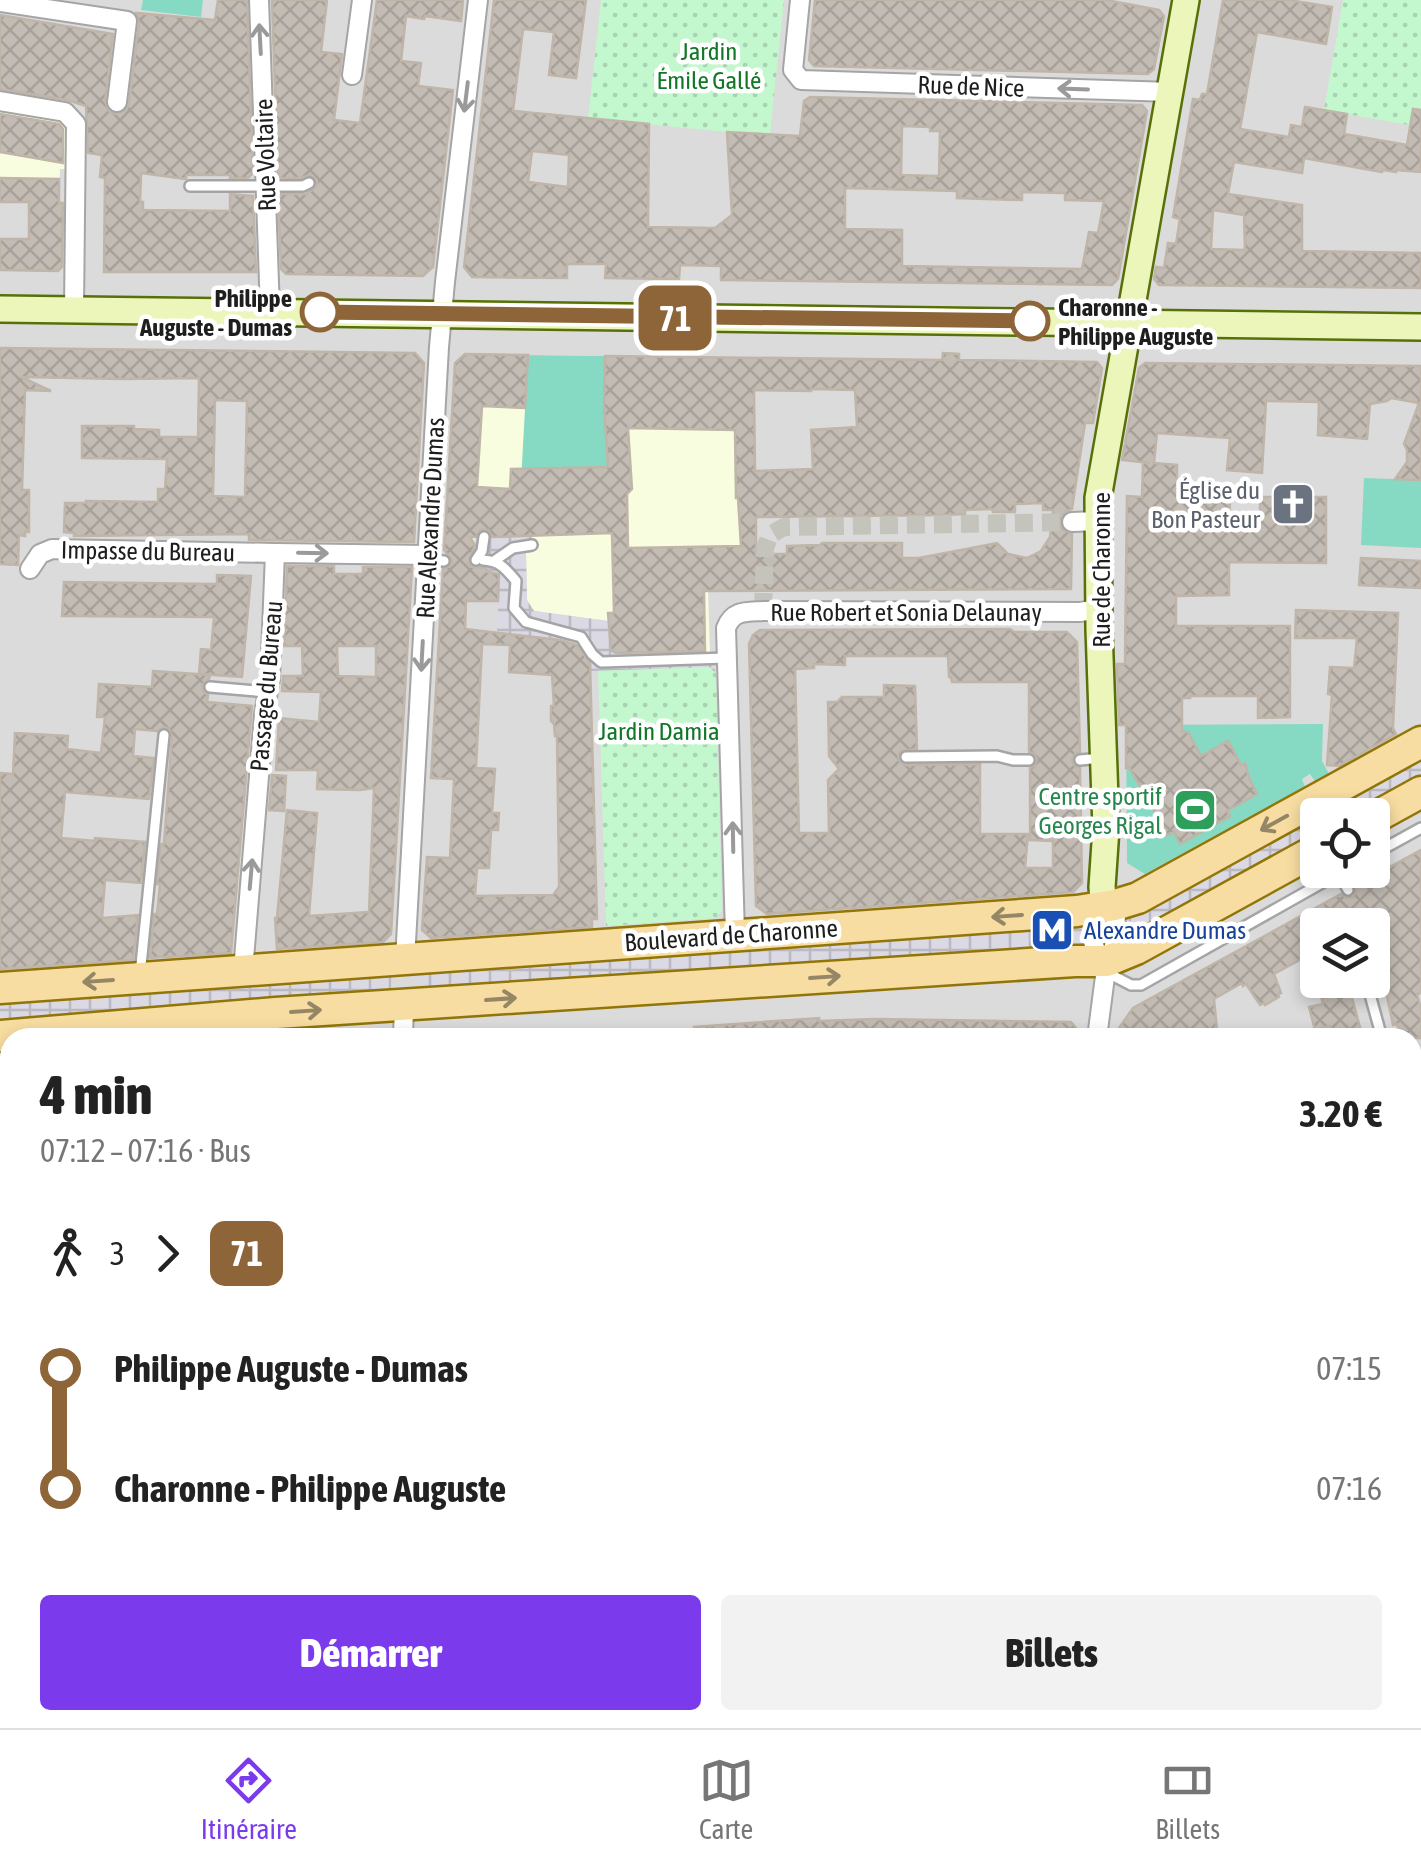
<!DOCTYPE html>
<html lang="fr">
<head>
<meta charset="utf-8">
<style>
  :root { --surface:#fff; --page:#f2f2f2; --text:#222; --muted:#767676; --line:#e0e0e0; --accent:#7c3aed }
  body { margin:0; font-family:"Asap Condensed",sans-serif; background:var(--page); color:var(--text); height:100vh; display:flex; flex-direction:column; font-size:38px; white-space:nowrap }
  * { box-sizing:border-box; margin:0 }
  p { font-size:32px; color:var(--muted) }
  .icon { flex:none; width:55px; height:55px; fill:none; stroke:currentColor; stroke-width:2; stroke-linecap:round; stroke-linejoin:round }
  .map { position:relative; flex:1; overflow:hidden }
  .drawer { position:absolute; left:0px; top:1028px; width:1422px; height:702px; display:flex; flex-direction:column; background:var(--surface); border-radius:30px 30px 0 0; box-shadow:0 5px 15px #0003 }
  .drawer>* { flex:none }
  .badge { padding:0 20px; border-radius:15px; font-size:35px; line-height:65px }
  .controls { position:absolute; left:1300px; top:798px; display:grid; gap:20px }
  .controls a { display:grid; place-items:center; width:90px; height:90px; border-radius:10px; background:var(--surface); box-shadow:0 5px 15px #0003; font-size:50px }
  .map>.badge { position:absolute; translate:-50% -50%; box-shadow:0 0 0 5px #fff }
  .legs { display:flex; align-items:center; gap:15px; height:110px; padding:0 40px; font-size:32px }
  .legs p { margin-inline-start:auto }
  .headline { display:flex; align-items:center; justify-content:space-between; height:170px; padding:0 40px }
  h1 { font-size:55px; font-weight:800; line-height:75px }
  .cta { display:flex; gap:20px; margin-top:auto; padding:20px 40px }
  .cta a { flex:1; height:115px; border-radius:10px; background:var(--accent); color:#fff; font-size:40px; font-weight:800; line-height:115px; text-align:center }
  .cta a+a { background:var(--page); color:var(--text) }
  ul { padding:0 40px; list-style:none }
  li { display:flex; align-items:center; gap:35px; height:120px; font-size:38px }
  li i { display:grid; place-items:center; width:15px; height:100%; margin:0 12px; background:currentColor }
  li i::after { content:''; width:25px; height:25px; margin:-12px; border:8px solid; border-radius:50%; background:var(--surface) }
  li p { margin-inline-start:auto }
  li:first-child i { background:linear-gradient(#0000 50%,currentColor 0) }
  li:last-child i { background:linear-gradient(currentColor 50%,#0000 0) }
  .dock { display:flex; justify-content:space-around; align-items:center; height:140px; border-top:2px solid var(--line); background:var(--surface); font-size:28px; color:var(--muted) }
  .dock a { display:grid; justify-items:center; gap:5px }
  .dock .current { color:var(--accent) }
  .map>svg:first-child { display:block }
  .residential { fill:#dcdbdb; fill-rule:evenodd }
  .education { fill:#f9fddf }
  .cemetery { fill:url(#cemetery-stones) }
  .park { fill:url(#park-dots) }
  .pitch { fill:#86dac4 }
  .plaza { fill:url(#plaza-grid) }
  .building { fill:url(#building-cross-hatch); stroke:#bfb5a8; stroke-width:2.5; fill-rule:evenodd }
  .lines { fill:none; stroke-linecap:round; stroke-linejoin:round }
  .street-tunnel { stroke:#c4c3bc; stroke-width:18; stroke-dasharray:18 9; stroke-linecap:butt }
  .lane-casing { stroke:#a5a5a5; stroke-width:14 }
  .street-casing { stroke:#a5a5a5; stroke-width:22 }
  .secondary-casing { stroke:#58700a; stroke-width:30 }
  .primary-casing { stroke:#917507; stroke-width:35 }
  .lane { stroke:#fff; stroke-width:9 }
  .street { stroke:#fff; stroke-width:18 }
  .secondary { stroke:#ecf6bb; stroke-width:25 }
  .primary { stroke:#f7dda1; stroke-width:30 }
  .oneway { stroke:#9a9a9a }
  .oneway2 { stroke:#958766 }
  .line-1-casing { stroke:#fff; stroke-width:22 }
  .line-1 { stroke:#8d6538; stroke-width:15 }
  .stop-1-dot { fill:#fff; stroke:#8d6538; stroke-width:5 }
  .labels { text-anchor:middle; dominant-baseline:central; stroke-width:9; stroke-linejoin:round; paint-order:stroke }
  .park-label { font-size:25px; fill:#117727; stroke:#fff }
  .street-label { font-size:25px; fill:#1e1e1e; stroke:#fff }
  .stop-label { font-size:25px; font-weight:bold; fill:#1e1e1e; stroke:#fff; text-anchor:end }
  .worship-label { font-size:25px; fill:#5b616d; stroke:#fff; text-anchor:end }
  .leisure-label { font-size:25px; fill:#27864d; stroke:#fff; text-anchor:end }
  .transit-label { font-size:25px; fill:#164399; stroke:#fff; text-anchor:start }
</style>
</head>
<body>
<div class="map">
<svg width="1421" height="1728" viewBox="0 0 1421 1728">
  <defs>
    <pattern id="cemetery-stones" width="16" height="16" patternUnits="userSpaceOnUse" patternTransform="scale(2.5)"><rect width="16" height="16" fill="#a7c6b0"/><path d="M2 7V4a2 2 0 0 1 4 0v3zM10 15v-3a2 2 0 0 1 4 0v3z" fill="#8faa97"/></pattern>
    <pattern id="park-dots" width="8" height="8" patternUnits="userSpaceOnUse" patternTransform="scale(2.5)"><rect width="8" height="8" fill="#c3f7ce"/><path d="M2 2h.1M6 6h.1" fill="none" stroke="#a7d3b0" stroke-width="1.8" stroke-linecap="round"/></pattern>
    <pattern id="plaza-grid" width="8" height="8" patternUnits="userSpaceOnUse" patternTransform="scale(2.5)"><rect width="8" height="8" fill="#dad9e4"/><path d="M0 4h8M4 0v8" fill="none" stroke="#bbbac3"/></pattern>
    <pattern id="building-cross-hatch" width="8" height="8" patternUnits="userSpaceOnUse" patternTransform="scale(2.5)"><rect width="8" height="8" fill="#c3bcb4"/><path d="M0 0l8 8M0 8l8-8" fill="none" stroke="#a7a19a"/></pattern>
  </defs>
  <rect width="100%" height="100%" fill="#eeece4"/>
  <path class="residential" d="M0 0H1421V1728H0ZM1318 815H1372V870H1318ZM1318 925H1372V980H1318ZM10 1038H1412V1720H10Z"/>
  <g class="education">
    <polygon points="0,112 61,122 66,128 65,169 60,169 59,203 0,202"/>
    <polygon points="528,355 753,358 757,591 708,591 710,652 616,654 611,649 608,621 534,611 527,600 526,552 531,536 476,536 474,549 444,550 453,405 525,408"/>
  </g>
  <polygon class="cemetery" points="1421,1105 1421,1728 1368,1728 1371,1720 1412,1720 1412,1107"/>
  <g class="park">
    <polygon points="601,0 784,0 770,134 736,133 588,118"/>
    <polygon points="1343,0 1421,0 1421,127 1324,110"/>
    <polygon points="711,667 716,674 722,911 716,918 606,926 598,670"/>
  </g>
  <g class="pitch">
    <polygon points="143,0 203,0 201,17 141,10"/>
    <polygon points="528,355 605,356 604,405 613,533 518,536"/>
    <polygon points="1364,478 1421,480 1421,548 1361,545"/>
    <polygon points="1323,724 1322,761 1329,774 1315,781 1310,774 1302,779 1305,787 1145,874 1127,863 1126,725"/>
  </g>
  <g class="plaza">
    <polygon points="475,536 532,536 532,552 526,553 527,600 534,611 609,621 611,649 616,654 710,652 716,674 710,667 590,671 589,655 583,646 576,645 575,641 561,638 560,641 497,632 499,575 496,573 485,572 480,554 474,549"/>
    <polygon points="1421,751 1421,781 1358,815 1318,815 1317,837 1132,934 1125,928 1124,919 1128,913"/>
    <polygon points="1083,921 1086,927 1085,951 419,990 417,969"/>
    <polygon points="392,974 391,993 0,1024 0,997"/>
    <rect x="526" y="1720" width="108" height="8"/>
  </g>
  <g class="building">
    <polygon points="218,0 247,0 253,173 248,178 230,178 230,175 186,175 186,179 141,173 140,202 143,202 143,210 230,211 230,194 253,196 256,272 104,272 105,178 100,177 102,155 88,153 86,106 67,100 0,89 0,15 113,34 105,101 109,111 116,114 126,110 129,104 139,23 136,13 215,20"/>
    <polygon points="272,0 327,0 321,52 342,54 334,120 360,123 377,0 463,0 461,21 425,16 424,19 406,16 401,61 421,63 418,86 453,90 433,267 423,276 286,274 281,269 278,194 306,194 315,188 317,182 310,175 301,178 278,178"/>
    <path d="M494 0H586L576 78 549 75 554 32 523 29 513 111 649 124 648 227 715 228 732 215 727 132 800 136 804 101 810 97 1142 105 1147 111 1118 279 1112 285 721 280V266L680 265 679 279 605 278 606 264H567V278L472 277 464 267ZM902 126 930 127V131H940L939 176 901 175ZM532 151 569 155 568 187 528 182ZM845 188 957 191V198L986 199 1022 200V192L1065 193V200L1104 201 1098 233 1089 232 1082 269 902 266V230L845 229Z"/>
    <polygon points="815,0 1106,0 1159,10 1164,16 1154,69 1148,74 814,66 809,60"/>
    <path d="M1223 0H1289L1332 7 1326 44 1257 32 1240 129 1289 137 1291 125 1302 127 1305 107 1347 114 1344 134 1407 145 1413 109 1421 110V172L1396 170V172L1383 170 1382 172 1304 158 1302 173 1234 162 1228 194 1302 205V251L1421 253V288L1159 285 1154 279 1156 267 1164 268 1168 243 1176 244 1180 219 1173 217 1193 99 1200 100 1202 94H1207ZM1213 210 1244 215 1245 250 1211 249Z"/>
    <polygon points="0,114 59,124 63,129 63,163 0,152"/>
    <polygon points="0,178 59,179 59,203 63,203 62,267 58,271 0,270 0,239 29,239 29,202 0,202"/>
    <path d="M0 348 415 353 424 363 414 542 249 540V534L74 536V533L64 532 65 503H86V501L158 502V489H165L167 459 82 458V426H134V429L159 430V437H198L199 378 124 379 21 377 51 391 25 390 22 490H29V532H25V536L19 535 18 565 0 564ZM215 400 247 401 245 497 213 496Z"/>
    <path d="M943 353 959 354V360L1097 362 1102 368 1093 423H1085L1072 509 1065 512 1060 522 1062 529 1072 534 1071 589 704 591 705 651 616 653 611 650 608 613H614L612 533 492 537 488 530H480L476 537H470L475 545 468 563 472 567 486 568 487 572 499 574 498 601H466L465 629 560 640 577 645 590 663 597 919H592V927L431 938 422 930 427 857 450 858 454 779 431 778 443 569 450 566 452 561 444 550 455 363 465 354 528 355 525 408 482 406 477 487 510 489 511 469 608 467 604 405 605 356 942 360ZM811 389 855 390 857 427 811 430 813 469 755 471 754 390 811 391ZM628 428 735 430 736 498H738L741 546 628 548 627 494 632 489ZM1043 503V510H1053L1050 537 1041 551 1027 558 1008 554 997 543 919 558H902V543H822L820 545 787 546V554H756V517L943 515 965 514V510L992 509 993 512H1015V504ZM482 644 510 645 509 672 552 675 554 706H551V721L554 724 555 736H557L559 876V887L553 895 475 896 477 868H489L491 830H498L499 813H492L495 769 476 768Z"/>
    <polygon points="1145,363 1421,366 1421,480 1395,479 1407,462 1407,450 1404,444 1419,403 1391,398 1387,401 1370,404 1367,439 1318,435 1319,402 1266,401 1262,473 1227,470 1230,438 1157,433 1154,463 1177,465 1177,497 1230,497 1229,530 1260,530 1260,497 1326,497 1326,563 1229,562 1229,595 1176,596 1176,626 1290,626 1290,717 1258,718 1258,696 1190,696 1190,698 1182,698 1182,732 1188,732 1201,756 1228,741 1241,765 1245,763 1249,778 1257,794 1227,811 1230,816 1180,844 1174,832 1167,835 1129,767 1126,768 1126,725 1119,725 1117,664 1125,664 1127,496 1142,497 1143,462 1150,463 1122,460 1139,368"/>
    <polygon points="1361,558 1421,561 1421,588 1359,585"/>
    <path d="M287 566H334V574H363V567H412L391 934 383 942 277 949 275 918H277L287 810 317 813 309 916 369 912 374 788 360 790 317 789 318 770H276L279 718 319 722 321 692 282 691 283 676H303L302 646H284ZM337 646H376V677L338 676Z"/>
    <polygon points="217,575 251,576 242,677 199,674 201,649 211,650 214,617 62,616 64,582 217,584"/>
    <polygon points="1296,610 1398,613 1393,728 1396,734 1339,766 1327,765 1332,695 1328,694 1330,667 1354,668 1357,638 1295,638"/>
    <path d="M1010 629 1014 632H1067L1077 642 1080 752 1075 754 1072 760 1074 765 1080 768 1082 883 1073 892 1006 897 767 914 756 906 749 644 753 635 760 630ZM845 656H948L949 677H951L952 682H1029V752L1034 754 1037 759 1035 765 1030 768V840L1053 841V868H1025L1028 834H980V764L906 765 900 762 898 756 901 751 917 749 915 686 884 685V697H842L837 702H828L829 756 839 769 828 780 829 833H799L795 669 814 668V664L845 665Z"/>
    <polygon points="153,671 210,675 209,679 202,685 203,691 208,695 207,702 252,706 231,953 150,958 154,914 157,914 160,884 157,884 161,844 164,844 172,736 169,729 164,727 157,731 135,729 133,756 154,758 149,799 65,792 61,838 95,841 95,838 145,842 141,883 105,880 102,918 138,915 133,960 0,969 0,773 13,774 15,733 68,736 67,749 101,753 105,717 97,717 99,684 152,687"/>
    <polygon points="272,775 286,776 284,811 269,810"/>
    <polygon points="1421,850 1421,993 1417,994 1421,1008 1421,1038 1401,1038 1397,1024 1393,1025 1372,925 1318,925 1318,950 1274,974 1281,993 1278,994 1279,997 1265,1005 1264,1003 1260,1005 1246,984 1243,986 1242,983 1214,999 1217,1029 1203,1038 1112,1038 1133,1008 1341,894 1347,898 1353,897 1356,891 1355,886"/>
    <polygon points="1317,980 1347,980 1363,1038 1333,1038 1330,1026 1315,1030 1309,1007 1323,1004"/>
    <polygon points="819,1018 819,1021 875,1019 1071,1022 1084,1038 695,1038 694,1027"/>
  </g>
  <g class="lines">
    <polyline class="street-tunnel" points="763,611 765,548 770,535 784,527 1072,522"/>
    <g class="lane-casing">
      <g id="lane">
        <polyline points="190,186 303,186 309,183"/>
        <polyline points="428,560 444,561"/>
        <polyline points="476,560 482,551 484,537"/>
        <path d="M483 560C500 561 505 568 516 581L514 608 526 622 581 637 592 654 601 662 727 658"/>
        <polyline points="494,561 513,548 532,545"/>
        <polyline points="210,687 267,692"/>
        <polyline points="906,757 997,756 1013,760 1029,760"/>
        <polyline points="1080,760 1102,758"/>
        <polyline points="1372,855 1421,828"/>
        <polyline points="1339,873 1348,890"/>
        <polyline points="141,965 164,735"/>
        <polyline points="1106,972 1131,985 1141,985 1345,870"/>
        <polyline points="1366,980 1382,1038"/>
        <polyline points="1412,1199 1421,1201"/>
        <polyline points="1412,1299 1421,1305"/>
        <polyline points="1412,1343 1421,1329"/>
        <polyline points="1412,1483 1421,1504"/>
        <polyline points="1412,1645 1421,1642"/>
        <polyline points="1373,1726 1377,1728"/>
      </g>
    </g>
    <g class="street-casing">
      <g id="street">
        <polyline points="259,0 270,311"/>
        <polyline points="800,0 793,70 801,80 1171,92"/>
        <polyline points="0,2 127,21 117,102"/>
        <polyline points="352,75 362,0"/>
        <polyline points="0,101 65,112 76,124 74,309"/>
        <polyline points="1072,522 1098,521"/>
        <polyline points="30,569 40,554 52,549 275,553"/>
        <path d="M735 935 726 628C733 610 746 612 763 611L1080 612 1099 609"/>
        <polyline points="405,960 439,347 445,282 478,0"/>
        <polyline points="243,971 264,715 270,679 275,553 428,555"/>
        <polyline points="403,1038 404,1005"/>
        <path d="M1097 1038 1107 961 1114 947 1116 915 1104 907C1096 917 1089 934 1095 948 1097 953 1103 956 1107 961"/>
        <polyline points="0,1305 10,1305"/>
        <polyline points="0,1543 10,1568"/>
        <polyline points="0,1632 10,1631"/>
        <polyline points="54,1720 55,1728"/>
        <polyline points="80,1720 83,1728"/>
        <polyline points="342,1720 344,1728"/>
        <polyline points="633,1720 633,1728"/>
        <polyline points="971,1720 972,1728"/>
        <polyline points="1152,1720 1245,1728"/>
        <polyline points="406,1728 406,1720"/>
        <polyline points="531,1728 531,1720"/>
        <polyline points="898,1728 902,1720"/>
        <polyline points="1266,1728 1266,1720"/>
      </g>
    </g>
    <g class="secondary-casing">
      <g id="secondary">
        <polyline points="0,309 1421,327"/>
        <polyline points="1104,907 1102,887 1106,828 1099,629 1098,498 1186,0"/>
      </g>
    </g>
    <g class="primary-casing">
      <g id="primary">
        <polyline points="1372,819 1421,792"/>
        <polyline points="0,988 1077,911 1115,905 1138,898 1421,742"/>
        <polyline points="0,1036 276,1013 1075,961 1107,961 1136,949 1318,849"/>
      </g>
    </g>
    <use href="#lane" class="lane"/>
    <use href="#street" class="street"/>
    <use href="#secondary" class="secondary"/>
    <use href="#primary" class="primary"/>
  </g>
  <defs><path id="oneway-shaft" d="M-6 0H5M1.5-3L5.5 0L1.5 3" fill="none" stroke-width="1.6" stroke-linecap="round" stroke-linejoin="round" transform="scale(2.5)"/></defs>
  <g class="oneway">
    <use href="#oneway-shaft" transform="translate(260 39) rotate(-93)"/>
    <use href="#oneway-shaft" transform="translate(1073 89) rotate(-178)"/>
    <use href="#oneway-shaft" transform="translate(466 97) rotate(97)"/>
    <use href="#oneway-shaft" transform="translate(313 553) rotate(1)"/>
    <use href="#oneway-shaft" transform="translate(422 656) rotate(93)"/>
    <use href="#oneway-shaft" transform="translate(733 837) rotate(-91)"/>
    <use href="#oneway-shaft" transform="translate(251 874) rotate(-85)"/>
  </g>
  <g class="oneway2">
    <use href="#oneway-shaft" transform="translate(1274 823) rotate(151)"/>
    <use href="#oneway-shaft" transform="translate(1007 916) rotate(176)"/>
    <use href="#oneway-shaft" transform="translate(825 977) rotate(-4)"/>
    <use href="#oneway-shaft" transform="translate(98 981) rotate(176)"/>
    <use href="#oneway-shaft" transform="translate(501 999) rotate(-4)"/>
    <use href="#oneway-shaft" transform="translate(306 1011) rotate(-4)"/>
  </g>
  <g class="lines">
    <g class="line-1-casing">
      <polyline id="line-1" points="320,312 1030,321"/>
    </g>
    <use href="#line-1" class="line-1"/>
  </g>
  <defs>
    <g id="church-square" transform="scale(2.25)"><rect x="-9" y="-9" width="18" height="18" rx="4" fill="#6b7280" stroke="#fff"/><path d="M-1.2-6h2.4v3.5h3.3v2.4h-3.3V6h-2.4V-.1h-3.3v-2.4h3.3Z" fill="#fff"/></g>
    <g id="stadium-square" transform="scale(2.25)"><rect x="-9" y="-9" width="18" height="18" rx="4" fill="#2e9e5b" stroke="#fff"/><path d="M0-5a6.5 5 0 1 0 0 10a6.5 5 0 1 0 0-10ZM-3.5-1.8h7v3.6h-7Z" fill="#fff"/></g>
    <g id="metro-square" transform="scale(2.25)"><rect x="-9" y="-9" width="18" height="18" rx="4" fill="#1a4fb4" stroke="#fff"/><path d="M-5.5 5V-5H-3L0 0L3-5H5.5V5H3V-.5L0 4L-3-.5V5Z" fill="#fff"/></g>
  </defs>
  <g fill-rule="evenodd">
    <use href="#church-square" x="1293" y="504"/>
    <use href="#stadium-square" x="1195" y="810"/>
    <use href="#metro-square" x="1052" y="930"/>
  </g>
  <g class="stop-1-dot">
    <circle cx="320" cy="312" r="18"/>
    <circle cx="1030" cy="321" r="18"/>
  </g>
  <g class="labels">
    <g class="park-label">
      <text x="709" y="51">Jardin<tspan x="709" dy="29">Émile Gallé</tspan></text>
      <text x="659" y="731">Jardin Damia</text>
    </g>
    <g class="street-label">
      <text transform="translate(971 86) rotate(2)">Rue de Nice</text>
      <text transform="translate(265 155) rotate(-92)">Rue Voltaire</text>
      <text transform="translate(430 518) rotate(-87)">Rue Alexandre Dumas</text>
      <text transform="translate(148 551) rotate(1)">Impasse du Bureau</text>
      <text transform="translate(1101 570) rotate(-90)">Rue de Charonne</text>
      <text x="906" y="612">Rue Robert et Sonia Delaunay</text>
      <text transform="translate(266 686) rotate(-85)">Passage du Bureau</text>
      <text transform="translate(731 935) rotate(-4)">Boulevard de Charonne</text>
    </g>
    <g class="stop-label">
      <text x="292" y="298">Philippe<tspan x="292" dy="29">Auguste - Dumas</tspan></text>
      <text x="1058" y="307" text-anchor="start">Charonne -<tspan x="1058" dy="29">Philippe Auguste</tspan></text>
    </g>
    <g class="worship-label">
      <text x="1260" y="490">Église du<tspan x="1260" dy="29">Bon Pasteur</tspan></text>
    </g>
    <g class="leisure-label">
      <text x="1162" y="796">Centre sportif<tspan x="1162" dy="29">Georges Rigal</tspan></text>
    </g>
    <g class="transit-label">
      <text x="1084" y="930">Alexandre Dumas</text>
    </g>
  </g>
</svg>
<div class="controls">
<a><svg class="icon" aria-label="locate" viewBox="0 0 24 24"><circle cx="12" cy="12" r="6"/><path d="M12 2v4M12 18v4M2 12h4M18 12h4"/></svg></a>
<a><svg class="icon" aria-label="layers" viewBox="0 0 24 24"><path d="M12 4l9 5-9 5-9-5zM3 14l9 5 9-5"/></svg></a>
</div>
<b class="badge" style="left:675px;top:318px;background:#8d6538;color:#fff">71</b>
<section class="drawer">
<div class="headline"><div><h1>4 min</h1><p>07:12 – 07:16 · Bus</p></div><b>3.20 €</b></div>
<div class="legs"><svg class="icon" aria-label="walk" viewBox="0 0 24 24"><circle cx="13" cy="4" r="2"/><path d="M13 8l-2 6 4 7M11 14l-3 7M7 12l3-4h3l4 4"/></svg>3<svg class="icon" aria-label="forward" viewBox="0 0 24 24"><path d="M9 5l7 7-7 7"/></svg><b class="badge" style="background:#8d6538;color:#fff">71</b></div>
<ul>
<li><i style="color:#8d6538"></i><b>Philippe Auguste - Dumas</b><p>07:15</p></li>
<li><i style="color:#8d6538"></i><b>Charonne - Philippe Auguste</b><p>07:16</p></li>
</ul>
<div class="cta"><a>Démarrer</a><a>Billets</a></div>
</section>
</div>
<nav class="dock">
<a class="current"><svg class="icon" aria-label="directions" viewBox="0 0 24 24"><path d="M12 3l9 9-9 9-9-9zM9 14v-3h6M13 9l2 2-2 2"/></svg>Itinéraire</a>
<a><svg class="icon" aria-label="map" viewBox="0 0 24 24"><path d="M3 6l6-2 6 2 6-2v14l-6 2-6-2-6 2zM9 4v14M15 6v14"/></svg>Carte</a>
<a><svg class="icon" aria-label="tickets" viewBox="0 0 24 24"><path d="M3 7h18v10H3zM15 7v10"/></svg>Billets</a>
</nav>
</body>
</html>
